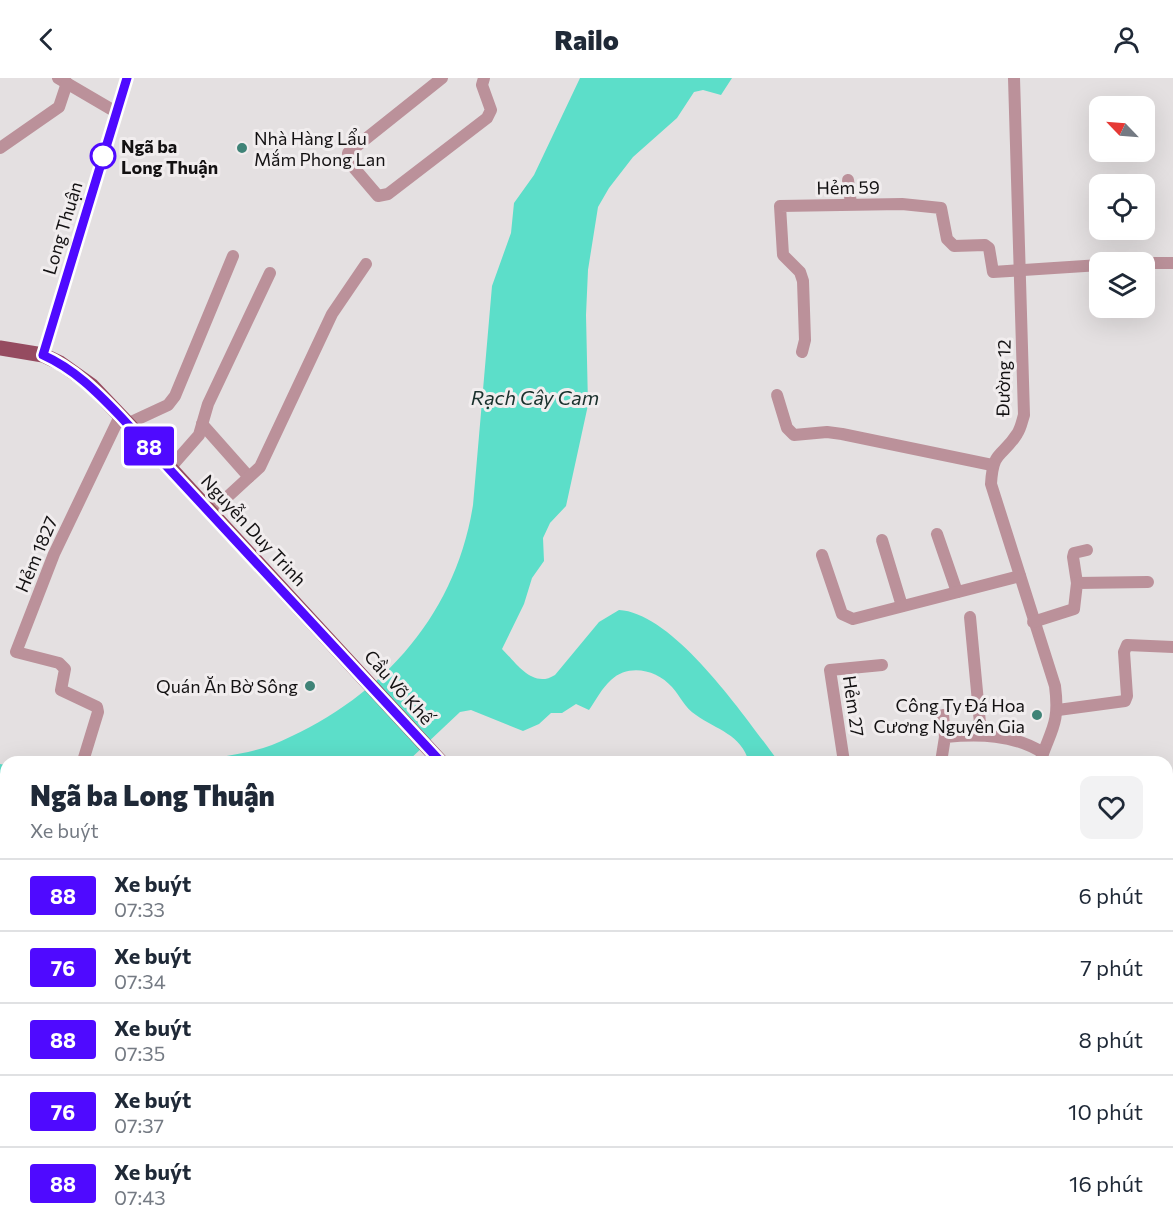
<!DOCTYPE html>
<html lang="vi">
<head>
<meta charset="utf-8">
<style>
  :root { --surface:#fff; --page:#f2f2f3; --text:#1f2937; --muted:#747a83; --line:#e0e1e3 }
  body { margin:0; font-family:Commissioner,sans-serif; background:var(--page); color:var(--text); height:100vh; display:flex; flex-direction:column; font-size:22px; white-space:nowrap }
  * { box-sizing:border-box; margin:0 }
  p { font-size:20px; color:var(--muted) }
  .icon { flex:none; width:33px; height:33px; fill:none; stroke:currentColor; stroke-width:2; stroke-linecap:round; stroke-linejoin:round }
  .map { position:relative; flex:1; overflow:hidden }
  .panel { position:absolute; left:0px; top:678px; width:1173px; height:474px; display:flex; flex-direction:column; background:var(--surface); border-radius:18px 18px 0 0; box-shadow:0 6px 24px #0002 }
  .panel>* { flex:none }
  .badge { padding:0 12px; border-radius:4px; font-size:21px; line-height:39px }
  .needle { width:39px; rotate:295deg }
  .buttons { position:absolute; left:1089px; top:18px; display:grid; gap:12px }
  .buttons a { display:grid; place-items:center; width:66px; height:66px; border-radius:12px; background:var(--surface); box-shadow:0 6px 24px #0002; font-size:30px }
  .map>.badge { position:absolute; translate:-50% -50%; box-shadow:0 0 0 3px #fff }
  .round { display:grid; place-items:center; flex:none; width:63px; height:63px; border-radius:12px; background:var(--page) }
  .overview { display:flex; align-items:center; justify-content:space-between; height:102px; padding:0 30px }
  h1 { font-size:28px; font-weight:800; line-height:45px }
  ul { padding:0; list-style:none }
  li { display:flex; align-items:center; gap:18px; height:72px; padding:0 30px; border-top:2px solid var(--line) }
  li div { flex:1 }
  li b { display:block; font-size:22px }
  li em { font-style:normal }
  li .badge { min-width:66px; font-weight:700; text-align:center }
  header { display:flex; justify-content:space-between; align-items:center; height:78px; padding:0 30px; background:var(--surface); font-size:27px; font-weight:800 }
  .map>svg:first-child { display:block }
  .water { fill:#5cdec9 }
  .lines { fill:none; stroke-linecap:round; stroke-linejoin:round }
  .minor { stroke:#bb919a; stroke-width:12 }
  .major { stroke:#954b60; stroke-width:15 }
  .highway { stroke:#85304c; stroke-width:18 }
  .highway-bridge { stroke:#85304c; stroke-width:18 }
  .line-casing { stroke:#fff; stroke-width:14 }
  .line { stroke:#4f0aff; stroke-width:9 }
  .poi-dot { fill:#3f8377; stroke:#f1edee; stroke-width:2 }
  .stop-dot { fill:#fff; stroke:#4f0aff; stroke-width:3 }
  .labels { text-anchor:middle; dominant-baseline:central; stroke-width:6; stroke-linejoin:round; paint-order:stroke }
  .poi-label { font-size:18px; fill:#131112; stroke:#f1edee; text-anchor:end }
  .stop-label { font-size:18px; font-weight:bold; fill:#131112; stroke:#f1edee; text-anchor:start }
  .street-label { font-size:18px; fill:#131112; stroke:#f1edee }
  .water-label { font-size:20px; font-style:italic; fill:#19302c; stroke:#f1edee }
</style>
</head>
<body>
<header><svg class="icon" aria-label="back" viewBox="0 0 24 24"><path d="M15 5l-7 7 7 7"/></svg>Railo<svg class="icon" aria-label="person" viewBox="0 0 24 24"><circle cx="12" cy="8" r="4"/><path d="M4 21q1-7 8-7t8 7"/></svg></header>
<div class="map">
<svg width="1173" height="1152" viewBox="0 0 1173 1152">
  <rect width="100%" height="100%" fill="#e4e0e1"/>
  <g class="water">
    <path d="M580 0H732L721 17 703 12 694 14 677 40 633 79 609 110 598 129 588 192 586 237 588 327 566 428 550 445 543 460 544 483 532 500 524 526 502 571C517 586 533 611 555 597L599 544 619 532C675 535 746 641 779 684H749C741 656 717 652 696 637 684 629 681 619 672 609 657 592 629 585 611 602 602 610 596 622 589 632L576 626 562 635H551L539 646 523 653 471 632 460 634 407 684H192C218 679 248 676 272 667 377 624 455 541 473 427L492 208 511 155 514 125 534 97Z"/>
    <polygon points="0,686 6,687 6,764 0,764"/>
    <polygon points="6,1003 6,1035 0,1041 0,1006"/>
    <polygon points="1167,1143 1173,1143 1173,1152 1093,1152 1068,1146 1167,1146"/>
  </g>
  <g class="lines">
    <g class="minor">
      <polyline points="58,0 116,34"/>
      <polyline points="442,0 348,75 349,84 378,118 388,116 487,40 491,32 482,7 484,0"/>
      <path d="M1014 0 1024 337C1022 343 1021 350 1017 356 1002 380 993 371 991 406L1055 608C1060 646 1051 651 1040 684"/>
      <polyline points="0,70 59,29 67,5"/>
      <polyline points="848,102 851,126"/>
      <polyline points="1144,185 1173,185"/>
      <polyline points="802,274 805,262 803,203 800,194 783,177 780,128 902,126 941,130 947,161 954,168 985,167 989,170 993,194 1100,187"/>
      <polyline points="43,277 127,0"/>
      <polyline points="777,317 787,350 794,357 827,354 842,356 992,387"/>
      <polyline points="127,346 168,327 175,318 233,178"/>
      <polyline points="202,346 249,399"/>
      <polyline points="170,390 199,357 208,326 270,195"/>
      <polyline points="211,434 260,389 332,236 366,186"/>
      <polyline points="937,456 957,514"/>
      <polyline points="882,462 902,528"/>
      <polyline points="822,477 842,536 853,541 1020,498"/>
      <polyline points="1077,505 1073,479 1074,475 1087,472"/>
      <polyline points="970,539 981,656"/>
      <polyline points="1033,544 1074,531 1077,505 1148,504"/>
      <polyline points="1058,632 1125,623 1127,618 1124,574 1127,567 1173,569"/>
      <polyline points="943,637 945,659"/>
      <polyline points="83,683 98,634 97,629 61,612 65,591 59,585 16,574 54,476 120,338"/>
      <polyline points="844,684 830,592 882,587"/>
      <path d="M941 684 945 659C978 656 1014 656 1043 675"/>
      <polyline points="1167,956 1173,952"/>
      <polyline points="1167,1084 1173,1091"/>
      <polyline points="236,1146 238,1152"/>
      <polyline points="902,1146 913,1152"/>
      <polyline points="981,1152 984,1146"/>
    </g>
    <g class="major">
      <polyline points="0,270 43,277 60,285 91,307 170,390 441,684"/>
      <polyline points="522,1146 522,1152"/>
    </g>
    <g class="highway">
      <polyline points="0,1052 6,1054"/>
      <polyline points="0,1085 6,1088"/>
      <polyline points="247,1146 262,1152"/>
    </g>
    <polyline class="highway-bridge" points="159,1146 173,1152"/>
  </g>
  <g class="lines">
    <g class="line-casing">
      <path id="line" d="M127 0 43 277C74 291 96 313 120 338L441 684"/>
    </g>
    <use href="#line" class="line"/>
  </g>
  <g class="poi-dot">
    <circle cx="242" cy="70" r="6"/>
    <circle cx="310" cy="608" r="6"/>
    <circle cx="1037" cy="637" r="6"/>
  </g>
  <circle class="stop-dot" cx="103" cy="78" r="12"/>
  <g class="labels">
    <g class="poi-label">
      <text x="254" y="60" text-anchor="start">Nhà Hàng Lẩu<tspan x="254" dy="21">Mắm Phong Lan</tspan></text>
      <text x="298" y="608">Quán Ăn Bờ Sông</text>
      <text x="1025" y="627">Công Ty Đá Hoa<tspan x="1025" dy="21">Cương Nguyên Gia</tspan></text>
    </g>
    <g class="stop-label">
      <text x="121" y="68">Ngã ba<tspan x="121" dy="21">Long Thuận</tspan></text>
    </g>
    <g class="street-label">
      <text transform="translate(848 109) rotate(-1)">Hẻm 59</text>
      <text transform="translate(62 150) rotate(-73)">Long Thuận</text>
      <text transform="translate(1003 300) rotate(-89)">Đường 12</text>
      <text transform="translate(254 452) rotate(47)">Nguyễn Duy Trinh</text>
      <text transform="translate(36 476) rotate(-67)">Hẻm 1827</text>
      <text transform="translate(399 609) rotate(48)">Cầu Võ Khế</text>
      <text transform="translate(854 628) rotate(82)">Hẻm 27</text>
    </g>
    <g class="water-label">
      <text x="535" y="319">Rạch Cây Cam</text>
    </g>
  </g>
</svg>
<div class="buttons">
<a><svg class="needle" viewBox="-14 -14 28 28"><path d="M0-13l5 13h-10z" fill="#e53935"/><path d="M0 13l5-13h-10z" fill="#747a83"/></svg></a>
<a><svg class="icon" aria-label="locate" viewBox="0 0 24 24"><circle cx="12" cy="12" r="6"/><path d="M12 2v4M12 18v4M2 12h4M18 12h4"/></svg></a>
<a><svg class="icon" aria-label="layers" viewBox="0 0 24 24"><path d="M12 4l9 5-9 5-9-5zM3 14l9 5 9-5"/></svg></a>
</div>
<b class="badge" style="left:149px;top:368px;background:#4f0aff;color:#fff">88</b>
<section class="panel">
<div class="overview"><div><h1>Ngã ba Long Thuận</h1><p>Xe buýt</p></div><a class="round"><svg class="icon" aria-label="heart" viewBox="0 0 24 24"><path d="M12 20l-8-8c-3-5 5-10 8-4 3-6 11-1 8 4z"/></svg></a></div>
<ul>
<li><span class="badge" style="background:#4f0aff;color:#fff">88</span><div><b>Xe buýt</b><p>07:33</p></div><em>6 phút</em></li>
<li><span class="badge" style="background:#4f0aff;color:#fff">76</span><div><b>Xe buýt</b><p>07:34</p></div><em>7 phút</em></li>
<li><span class="badge" style="background:#4f0aff;color:#fff">88</span><div><b>Xe buýt</b><p>07:35</p></div><em>8 phút</em></li>
<li><span class="badge" style="background:#4f0aff;color:#fff">76</span><div><b>Xe buýt</b><p>07:37</p></div><em>10 phút</em></li>
<li><span class="badge" style="background:#4f0aff;color:#fff">88</span><div><b>Xe buýt</b><p>07:43</p></div><em>16 phút</em></li>
</ul>
</section>
</div>
</body>
</html>
